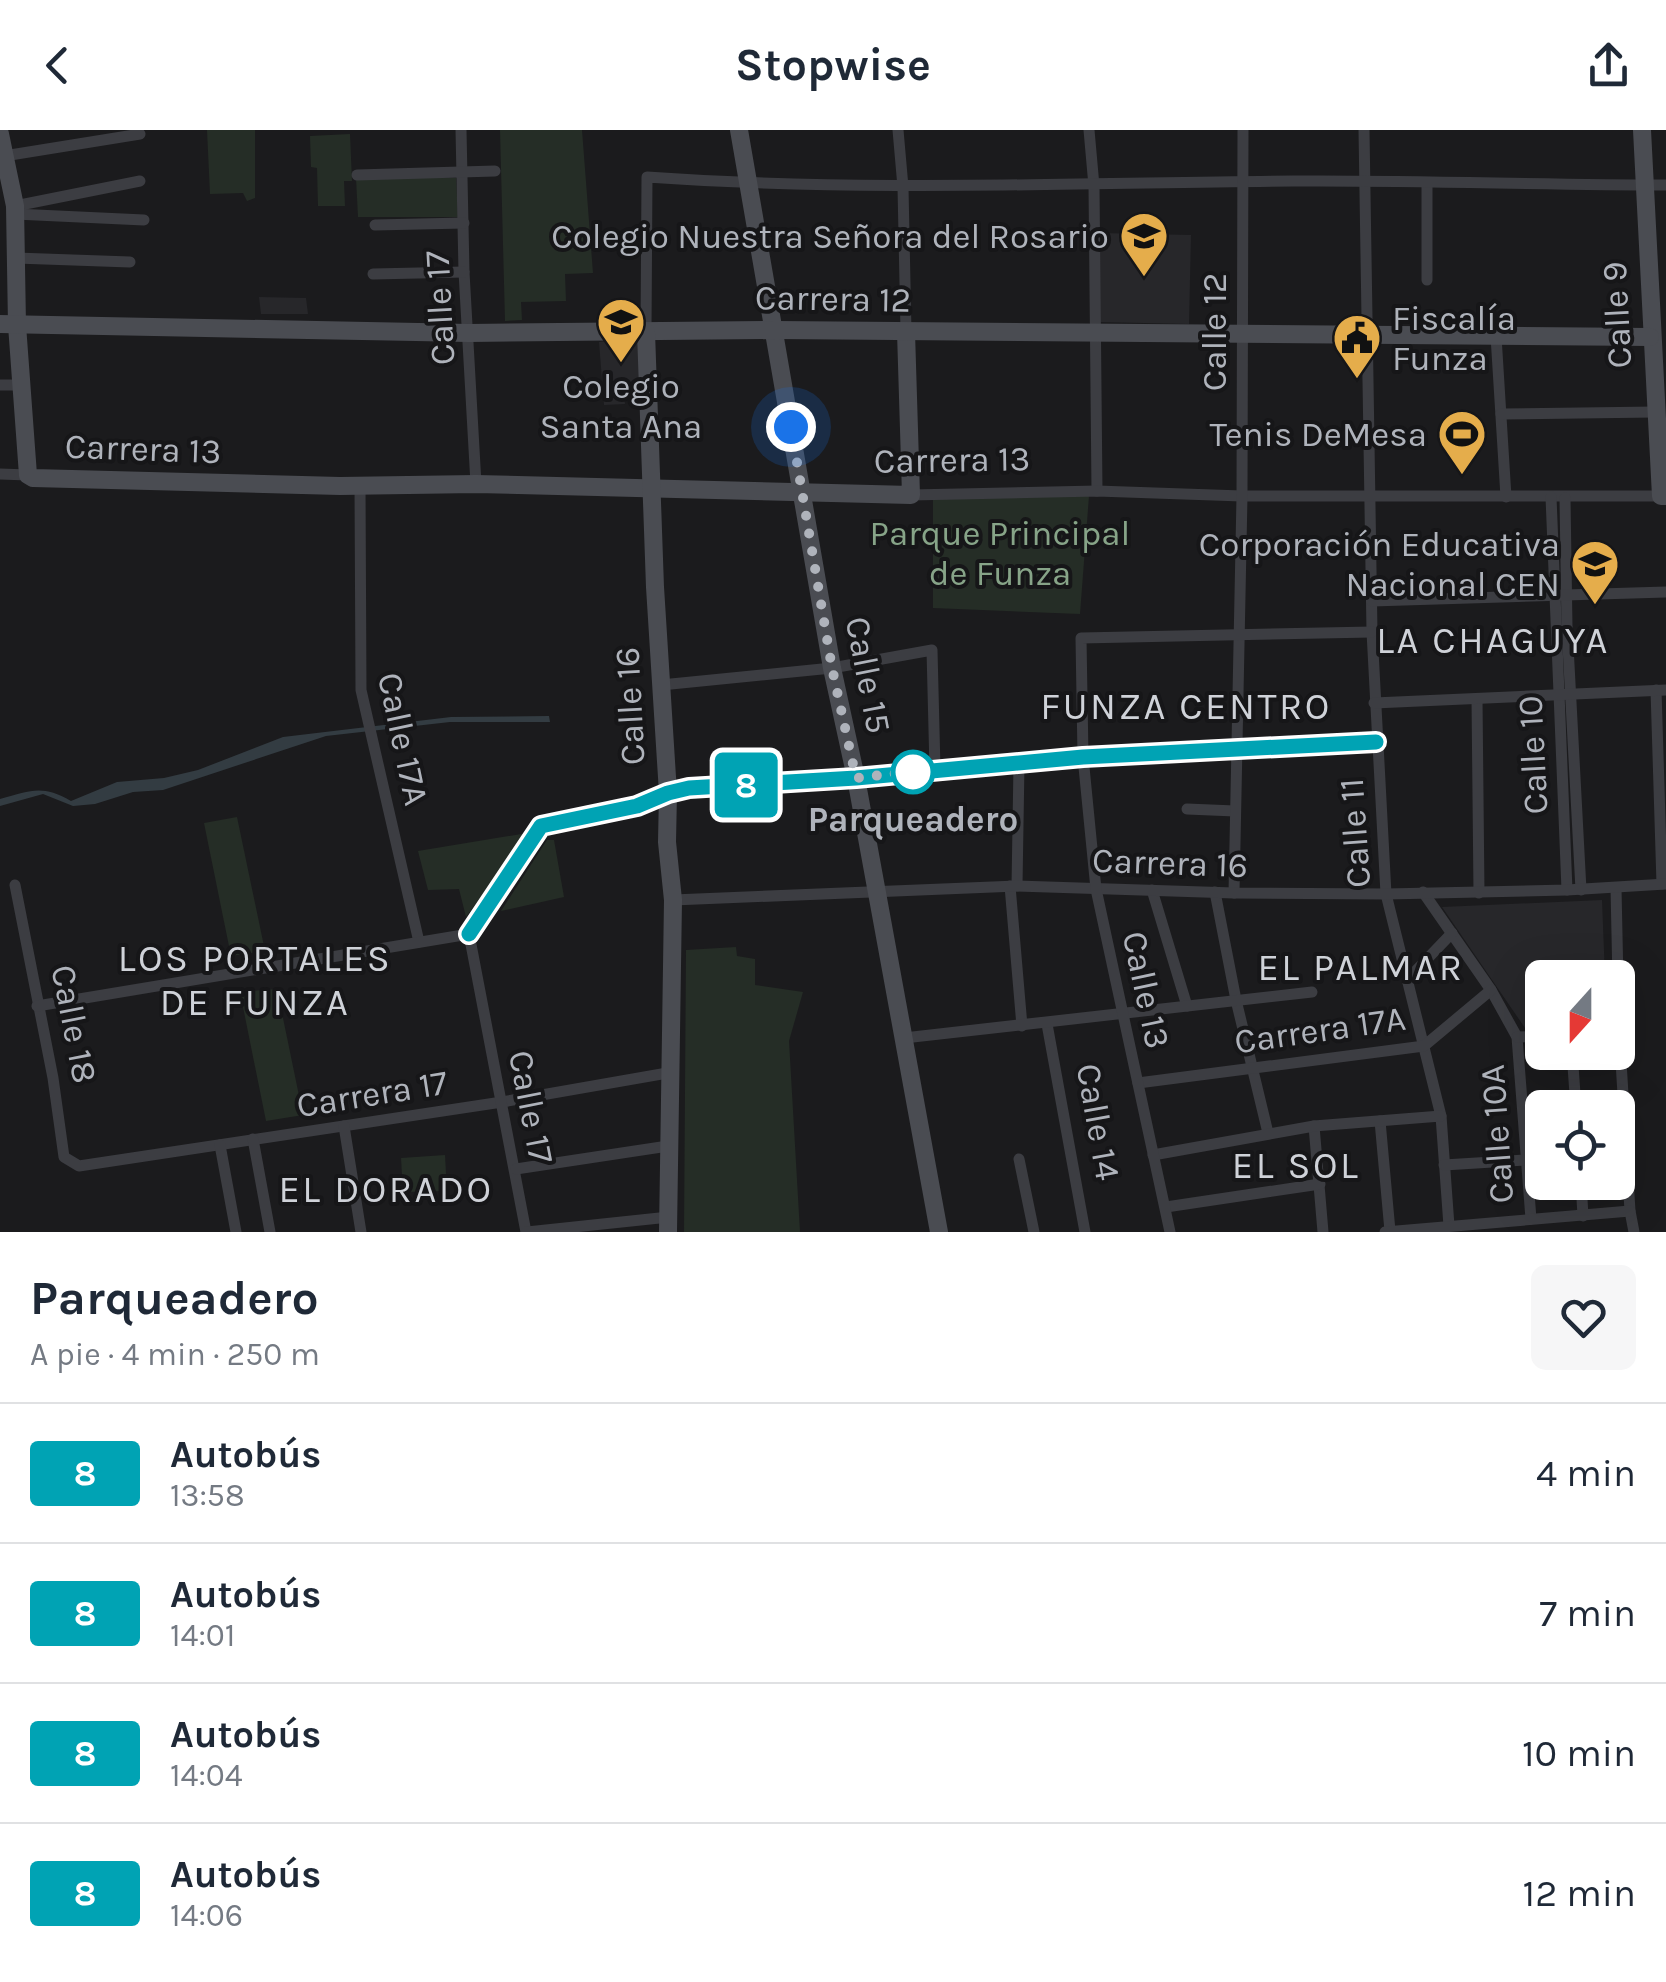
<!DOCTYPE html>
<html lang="es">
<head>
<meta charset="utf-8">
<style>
  :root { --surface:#fff; --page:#f6f6f7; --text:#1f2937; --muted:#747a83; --line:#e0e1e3 }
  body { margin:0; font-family:Karla,sans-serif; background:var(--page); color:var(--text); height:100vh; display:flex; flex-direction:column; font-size:38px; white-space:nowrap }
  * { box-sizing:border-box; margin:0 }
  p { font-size:32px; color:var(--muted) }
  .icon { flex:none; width:55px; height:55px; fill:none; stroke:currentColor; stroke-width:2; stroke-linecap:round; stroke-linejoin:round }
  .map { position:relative; height:1102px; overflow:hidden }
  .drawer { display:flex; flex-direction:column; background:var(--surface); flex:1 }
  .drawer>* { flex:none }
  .badge { padding:0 20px; border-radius:8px; font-size:35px; line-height:65px }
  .needle { width:65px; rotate:201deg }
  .buttons { position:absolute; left:1525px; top:830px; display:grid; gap:20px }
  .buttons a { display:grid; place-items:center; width:110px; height:110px; border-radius:15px; background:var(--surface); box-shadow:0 10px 40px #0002; font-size:50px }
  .you { position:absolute; width:50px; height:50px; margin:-25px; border:8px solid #fff; border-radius:50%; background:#1a73e8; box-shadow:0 0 0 15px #1a73e833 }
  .map>.badge { position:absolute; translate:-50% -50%; box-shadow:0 0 0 5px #fff }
  .round { display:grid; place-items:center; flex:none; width:105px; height:105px; border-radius:15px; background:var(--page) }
  .head { display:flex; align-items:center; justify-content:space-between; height:170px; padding:0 30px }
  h1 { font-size:48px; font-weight:700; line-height:75px }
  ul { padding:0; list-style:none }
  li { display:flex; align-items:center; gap:30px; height:140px; padding:0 30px; border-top:2px solid var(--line) }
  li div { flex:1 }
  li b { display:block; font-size:38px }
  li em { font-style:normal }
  li .badge { min-width:110px; font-weight:700; text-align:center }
  header { display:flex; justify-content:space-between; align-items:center; height:130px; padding:0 30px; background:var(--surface); font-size:45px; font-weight:700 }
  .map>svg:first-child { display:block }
  .built { fill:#27272a }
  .green { fill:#252d26 }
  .water { fill:#333c42 }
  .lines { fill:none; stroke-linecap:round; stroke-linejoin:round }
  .street { stroke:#3c3d42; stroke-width:11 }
  .secondary { stroke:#4a4c52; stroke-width:18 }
  .line-casing { stroke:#fff; stroke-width:22 }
  .line { stroke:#00a3b4; stroke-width:15 }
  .walk { stroke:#afb3bb; stroke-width:10; stroke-dasharray:0 18 }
  .stop-dot { fill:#fff; stroke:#00a3b4; stroke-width:5 }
  .labels { text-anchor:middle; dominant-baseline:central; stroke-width:8; stroke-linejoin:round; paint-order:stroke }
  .poi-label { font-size:35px; fill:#afb3bb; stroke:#161618; text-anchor:end }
  .street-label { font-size:35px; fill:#afb3bb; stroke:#161618 }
  .park-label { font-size:35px; fill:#87a488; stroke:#161618 }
  .stop-label { font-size:35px; font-weight:bold; fill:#afb3bb; stroke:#161618 }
  .neighbourhood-label { font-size:38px; letter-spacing:2.5px; fill:#cfd2d8; stroke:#161618 }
</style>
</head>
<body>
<header><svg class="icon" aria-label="back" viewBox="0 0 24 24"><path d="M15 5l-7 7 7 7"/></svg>Stopwise<svg class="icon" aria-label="share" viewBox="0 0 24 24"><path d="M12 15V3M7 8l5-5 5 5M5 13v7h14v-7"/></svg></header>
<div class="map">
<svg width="1666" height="1102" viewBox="0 0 1666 1102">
  <rect width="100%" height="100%" fill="#1b1b1d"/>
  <g class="built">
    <polygon points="1099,103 1191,105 1189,194 1098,192"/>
    <polygon points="259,167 306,168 308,184 261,184"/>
    <polygon points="638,208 643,256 623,258 625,274 604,275 599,212"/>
    <polygon points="1602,770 1605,847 1542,848 1542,897 1525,898 1442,777"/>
  </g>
  <g class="green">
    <polygon points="207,0 255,0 255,68 247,71 243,63 210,64"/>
    <polygon points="500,0 582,0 593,143 565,144 566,171 521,172 522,190 505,191"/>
    <polygon points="350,4 352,51 344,51 345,76 318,76 317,38 311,37 310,6"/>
    <polygon points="356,48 456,48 458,87 358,87"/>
    <polygon points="933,364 1089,366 1080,484 933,478"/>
    <polygon points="237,687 265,821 231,826 204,693"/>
    <polygon points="527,703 466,787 459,759 428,760 418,721"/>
    <polygon points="547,710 554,710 564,767 501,781"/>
    <polygon points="736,817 737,826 755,829 755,855 803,862 789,911 800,1102 684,1102 686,820"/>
    <polygon points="277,859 303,985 266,991 240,862"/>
    <polygon points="445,1025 447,1061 403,1062 401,1028"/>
  </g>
  <path class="water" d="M549 586 550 592H450L326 606 163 660 133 662 95 674 73 676 43 664 0 676V669C31 661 41 654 71 671L117 652 164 648 198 640 283 607 451 587Z"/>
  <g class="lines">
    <g class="street">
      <polyline points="461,0 464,142 476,354"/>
      <polyline points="898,0 903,57 906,202"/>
      <polyline points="1089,0 1094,56 1097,361"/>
      <polyline points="1364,0 1372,502 1386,764 1441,986 1449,1096"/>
      <polyline points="4,26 140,4"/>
      <polyline points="357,45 495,41"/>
      <polyline points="15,76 140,51"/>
      <polyline points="15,84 144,90"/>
      <polyline points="375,95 464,93"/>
      <polyline points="16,128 130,132"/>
      <polyline points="373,144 464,142"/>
      <polyline points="1427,150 1427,53"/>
      <path d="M646 202 647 47C862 62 1077 53 1293 51 1417 50 1542 55 1666 55"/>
      <polyline points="1496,206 1506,367"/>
      <polyline points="0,255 22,255"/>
      <polyline points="1501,284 1655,282"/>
      <polyline points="0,344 28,345"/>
      <polyline points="360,355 361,560 419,812"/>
      <polyline points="911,365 1097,361 1242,366 1661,366"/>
      <polyline points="1551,367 1567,760"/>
      <polyline points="1565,368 1567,497 1581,760"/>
      <polyline points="1372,471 1666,462"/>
      <polyline points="661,555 832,538 932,520 935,639"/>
      <polyline points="1656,560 1662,754"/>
      <polyline points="1477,569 1479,763"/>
      <polyline points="1374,573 1666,560"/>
      <polyline points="1187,679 1235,681"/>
      <polyline points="15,755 53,948 64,1027 79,1036 502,972 673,942"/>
      <polyline points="1010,756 1022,896"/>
      <polyline points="1017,756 1019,634"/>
      <polyline points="1616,758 1619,898 1630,1081 1634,1102"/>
      <polyline points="1152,760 1187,876"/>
      <polyline points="1215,762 1236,870 1268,1003"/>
      <polyline points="1423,762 1491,860 1517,907 1531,1089"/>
      <polyline points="1234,763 1242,366 1243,0"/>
      <polyline points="673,770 1017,756 1234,763 1386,764 1567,760 1666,754"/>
      <polyline points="469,804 541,696 637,676 689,658 856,648 1083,627 1376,612"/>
      <polyline points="469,804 526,1102"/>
      <polyline points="1407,850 1452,803"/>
      <polyline points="37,876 469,804"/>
      <polyline points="1047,894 1085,1102"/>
      <polyline points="1517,907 1542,906"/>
      <polyline points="904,908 1312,862"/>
      <polyline points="1572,922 1576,978"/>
      <polyline points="1138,953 1424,916 1491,860"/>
      <polyline points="1380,991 1390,1101"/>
      <polyline points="344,996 361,1102"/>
      <polyline points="1314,996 1323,1102"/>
      <polyline points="253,1009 270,1102"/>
      <polyline points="220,1015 236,1102"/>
      <polyline points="1153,1025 1314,996 1441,986"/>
      <polyline points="1019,1029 1034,1102"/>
      <polyline points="1444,1035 1525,1030"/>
      <polyline points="516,1039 668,1016"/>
      <polyline points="1581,1052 1583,1086"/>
      <polyline points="1166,1077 1320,1054"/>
      <polyline points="527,1102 669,1087"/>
      <polyline points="1170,1102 1096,759 1083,627 1081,508 1372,502"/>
      <polyline points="1385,1102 1630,1081"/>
    </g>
    <g class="secondary">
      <polyline points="739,0 832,538 856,648 939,1102"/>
      <polyline points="1642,0 1661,366 1666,366"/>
      <polyline points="0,4 15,76 17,195 28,345 33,348 340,356 476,354 911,365 906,202"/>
      <polyline points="0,194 469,203 776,200 1650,207"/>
      <polyline points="646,202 655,457 668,663 667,712 673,770 668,1102"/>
    </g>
  </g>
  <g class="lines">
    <g class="line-casing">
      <polyline id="line" points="469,804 541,696 637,676 668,663 689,658 856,648 1083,627 1376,612"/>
    </g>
    <use href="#line" class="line"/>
    <polyline class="walk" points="791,297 832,538 856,648 917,641 913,642"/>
  </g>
  <defs>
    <g id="school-pin" transform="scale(2.5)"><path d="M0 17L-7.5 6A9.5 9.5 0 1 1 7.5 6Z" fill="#e5ad4b" stroke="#161618"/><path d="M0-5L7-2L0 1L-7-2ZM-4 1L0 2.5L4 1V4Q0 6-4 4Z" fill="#111"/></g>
    <g id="civic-pin" transform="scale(2.5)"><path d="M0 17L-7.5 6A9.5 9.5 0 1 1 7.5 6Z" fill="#e5ad4b" stroke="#161618"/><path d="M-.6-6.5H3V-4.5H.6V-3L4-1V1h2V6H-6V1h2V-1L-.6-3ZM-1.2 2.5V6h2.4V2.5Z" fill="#111"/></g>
    <g id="stadium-pin" transform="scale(2.5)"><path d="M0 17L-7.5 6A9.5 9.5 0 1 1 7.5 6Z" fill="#e5ad4b" stroke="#161618"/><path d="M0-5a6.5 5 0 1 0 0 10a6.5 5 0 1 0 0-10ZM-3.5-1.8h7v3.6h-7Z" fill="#111"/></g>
    <g id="university-pin" transform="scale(2.5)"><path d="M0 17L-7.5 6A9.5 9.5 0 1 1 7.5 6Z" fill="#e5ad4b" stroke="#161618"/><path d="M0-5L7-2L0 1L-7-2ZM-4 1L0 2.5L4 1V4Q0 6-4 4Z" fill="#111"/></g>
  </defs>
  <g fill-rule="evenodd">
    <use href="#school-pin" x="1144" y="106"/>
    <use href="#school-pin" x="621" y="192"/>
    <use href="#civic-pin" x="1357" y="208"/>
    <use href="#stadium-pin" x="1462" y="304"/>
    <use href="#university-pin" x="1595" y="434"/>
  </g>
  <circle class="stop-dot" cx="913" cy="642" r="20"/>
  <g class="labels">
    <g class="poi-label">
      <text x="1109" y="106">Colegio Nuestra Señora del Rosario</text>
      <text x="1392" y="188" text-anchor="start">Fiscalía<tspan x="1392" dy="40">Funza</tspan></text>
      <text x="621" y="256" text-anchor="middle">Colegio<tspan x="621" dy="40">Santa Ana</tspan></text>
      <text x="1427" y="304">Tenis DeMesa</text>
      <text x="1560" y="414">Corporación Educativa<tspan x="1560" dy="40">Nacional CEN</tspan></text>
    </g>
    <g class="street-label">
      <text transform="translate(833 169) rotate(1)">Carrera 12</text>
      <text transform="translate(440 178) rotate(-93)">Calle 17</text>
      <text transform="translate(1617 185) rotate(-93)">Calle 9</text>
      <text transform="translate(1214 202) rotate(-90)">Calle 12</text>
      <text transform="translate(143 319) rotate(2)">Carrera 13</text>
      <text transform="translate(952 330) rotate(-1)">Carrera 13</text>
      <text transform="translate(868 545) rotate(79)">Calle 15</text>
      <text transform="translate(630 576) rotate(-93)">Calle 16</text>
      <text transform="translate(403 609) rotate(78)">Calle 17A</text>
      <text transform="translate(1533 625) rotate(-93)">Calle 10</text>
      <text transform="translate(1355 703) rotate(-94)">Calle 11</text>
      <text transform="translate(1170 733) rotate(2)">Carrera 16</text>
      <text transform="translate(1146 860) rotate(78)">Calle 13</text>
      <text transform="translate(74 894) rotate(79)">Calle 18</text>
      <text transform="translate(1320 900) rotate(-8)">Carrera 17A</text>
      <text transform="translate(372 964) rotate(-9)">Carrera 17</text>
      <text transform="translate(531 977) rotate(79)">Calle 17</text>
      <text transform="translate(1098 992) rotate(80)">Calle 14</text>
      <text transform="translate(1497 1004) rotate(-94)">Calle 10A</text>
    </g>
    <g class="park-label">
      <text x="1000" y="403">Parque Principal<tspan x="1000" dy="40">de Funza</tspan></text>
    </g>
    <g class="stop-label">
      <text x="913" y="689">Parqueadero</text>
    </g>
    <g class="neighbourhood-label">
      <text x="1493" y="510">LA CHAGUYA</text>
      <text x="1186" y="576">FUNZA CENTRO</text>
      <text x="255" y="828">LOS PORTALES<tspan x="255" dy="44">DE FUNZA</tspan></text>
      <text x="1361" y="837">EL PALMAR</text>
      <text x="1296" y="1035">EL SOL</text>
      <text x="386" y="1059">EL DORADO</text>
    </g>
  </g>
</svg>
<div class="buttons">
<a><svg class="needle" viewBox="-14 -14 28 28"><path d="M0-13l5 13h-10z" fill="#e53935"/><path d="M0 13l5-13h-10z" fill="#747a83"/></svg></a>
<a><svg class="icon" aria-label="locate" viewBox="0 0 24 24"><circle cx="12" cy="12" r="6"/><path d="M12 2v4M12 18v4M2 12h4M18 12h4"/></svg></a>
</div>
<div class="you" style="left:791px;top:297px"></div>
<b class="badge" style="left:746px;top:655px;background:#00a3b4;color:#fff">8</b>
</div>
<section class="drawer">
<div class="head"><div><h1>Parqueadero</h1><p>A pie · 4 min · 250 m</p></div><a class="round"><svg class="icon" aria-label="heart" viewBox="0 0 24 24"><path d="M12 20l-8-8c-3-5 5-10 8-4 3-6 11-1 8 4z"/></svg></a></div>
<ul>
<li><span class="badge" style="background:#00a3b4;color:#fff">8</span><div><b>Autobús</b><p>13:58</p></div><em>4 min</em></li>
<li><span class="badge" style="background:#00a3b4;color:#fff">8</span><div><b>Autobús</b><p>14:01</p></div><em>7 min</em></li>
<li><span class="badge" style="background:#00a3b4;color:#fff">8</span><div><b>Autobús</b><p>14:04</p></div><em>10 min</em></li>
<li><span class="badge" style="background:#00a3b4;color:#fff">8</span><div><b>Autobús</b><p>14:06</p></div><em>12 min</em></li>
</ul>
</section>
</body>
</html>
